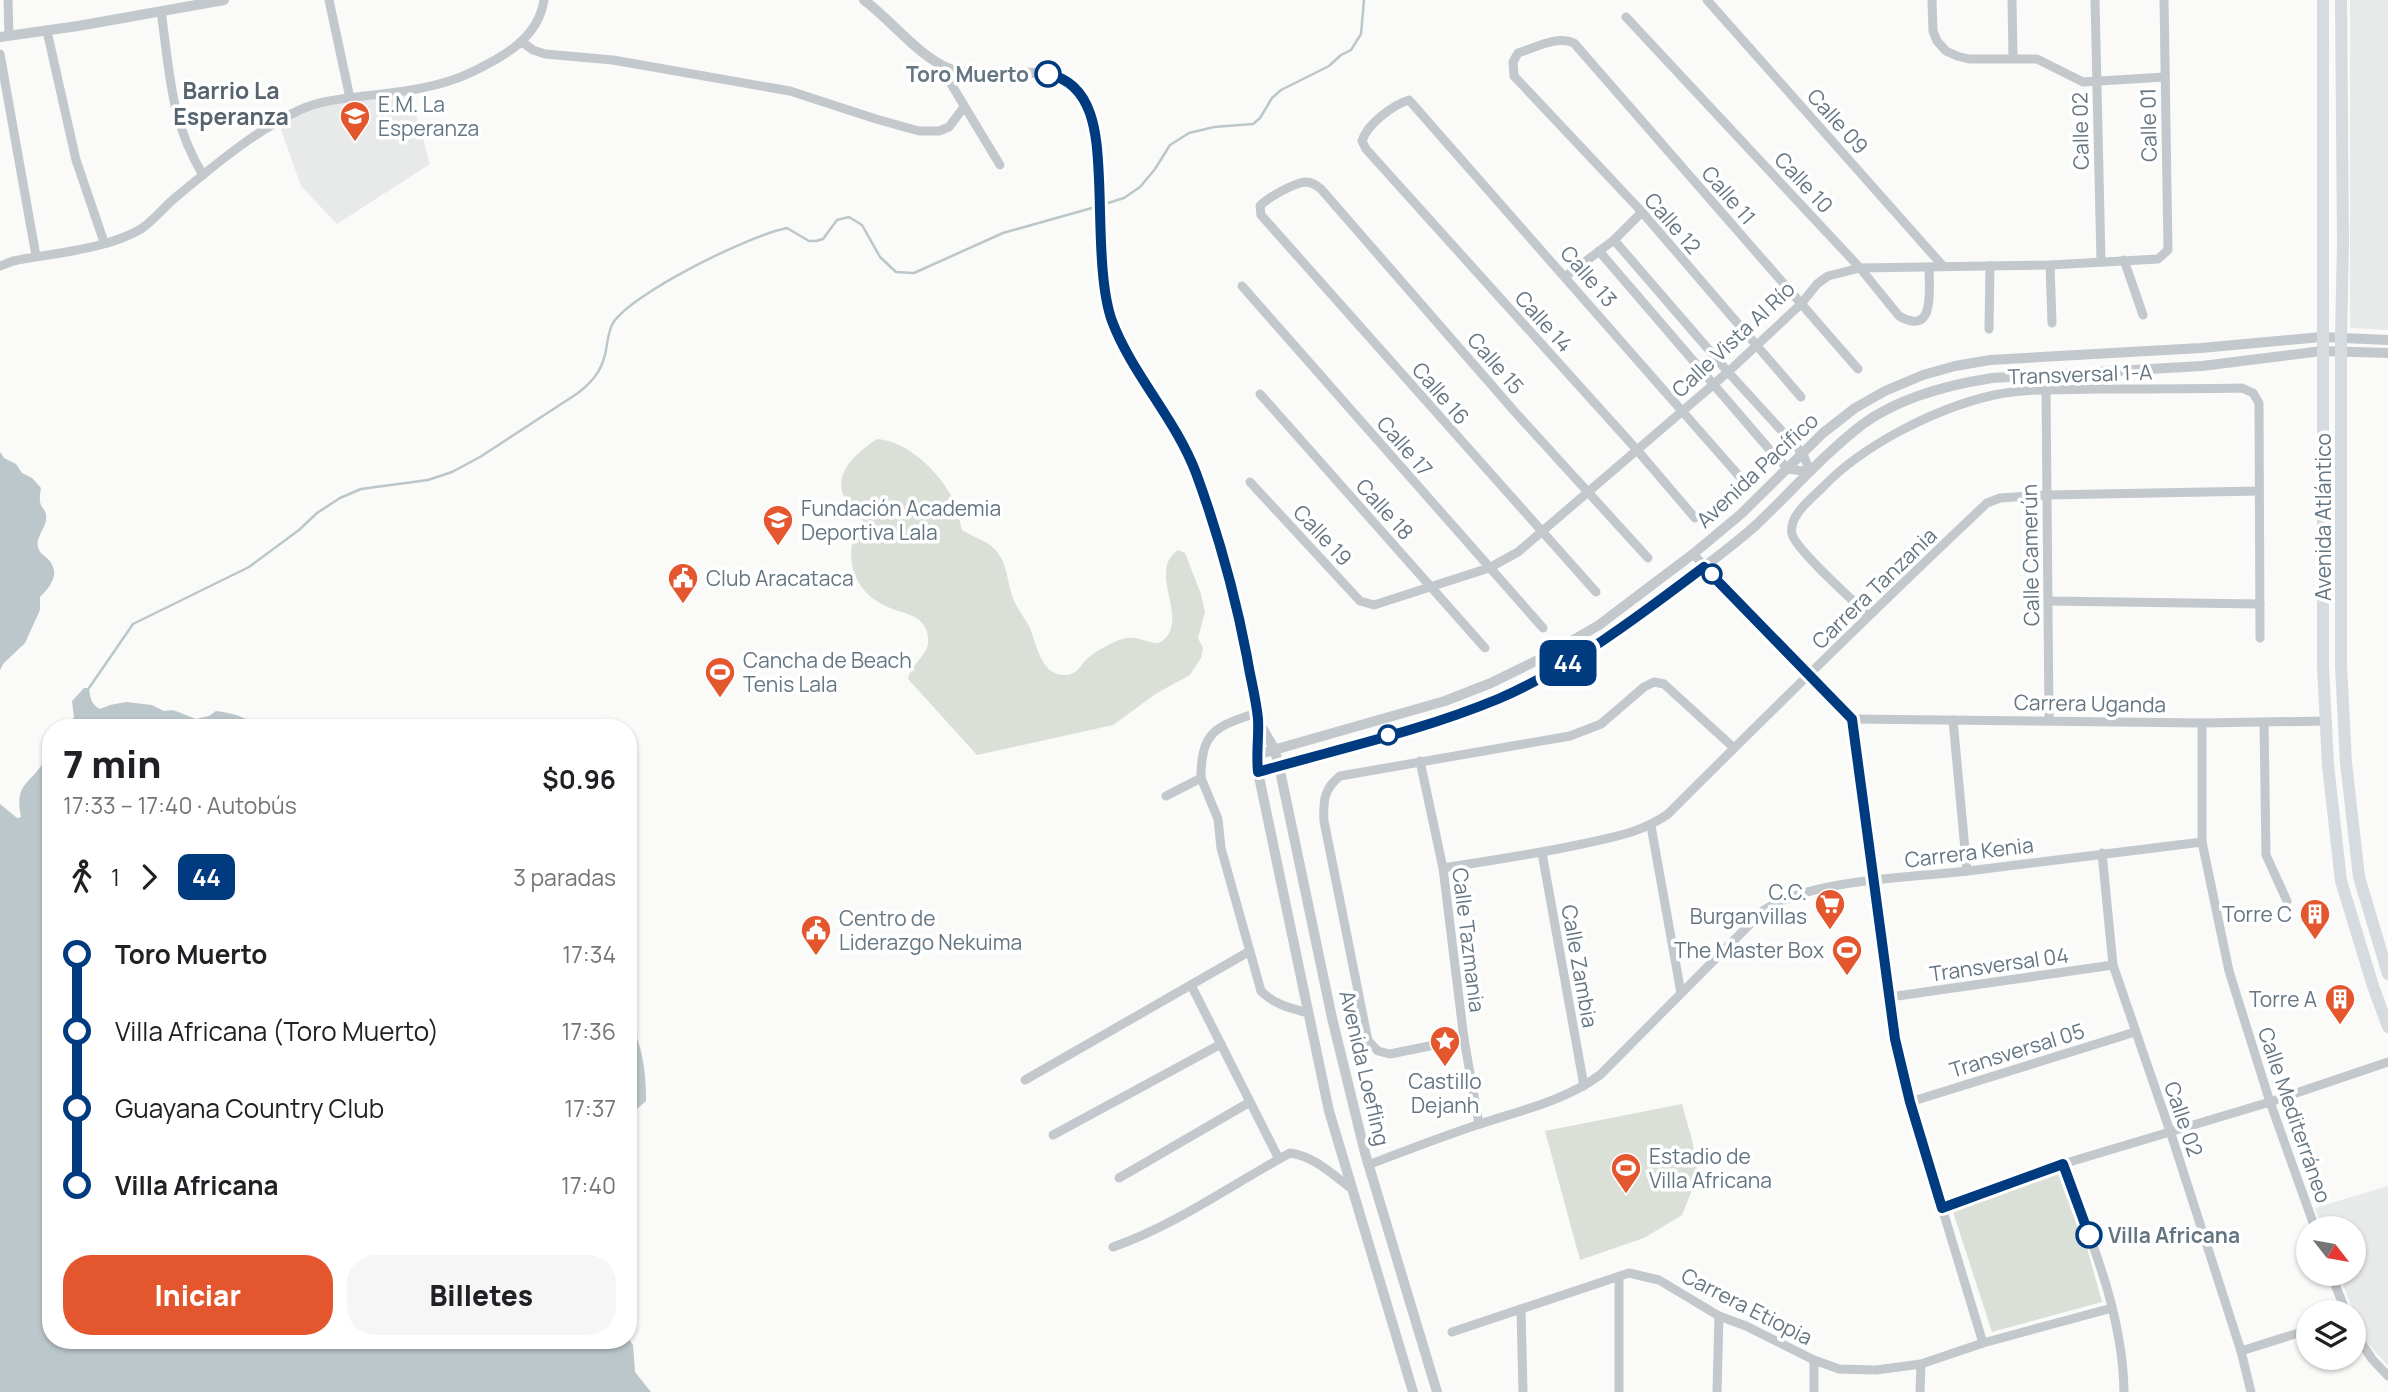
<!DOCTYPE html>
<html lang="es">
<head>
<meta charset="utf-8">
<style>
  :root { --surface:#fff; --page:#f6f6f6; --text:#202124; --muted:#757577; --accent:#e4572e }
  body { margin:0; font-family:Manrope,sans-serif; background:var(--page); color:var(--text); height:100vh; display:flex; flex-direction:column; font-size:26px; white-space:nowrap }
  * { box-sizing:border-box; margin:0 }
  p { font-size:23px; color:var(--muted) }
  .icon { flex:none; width:38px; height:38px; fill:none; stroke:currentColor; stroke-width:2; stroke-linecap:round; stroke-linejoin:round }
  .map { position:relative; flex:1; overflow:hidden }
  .sheet { position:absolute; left:42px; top:719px; width:595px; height:630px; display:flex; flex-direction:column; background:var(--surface); border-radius:28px; box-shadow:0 2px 5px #0004 }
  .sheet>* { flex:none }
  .badge { padding:0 14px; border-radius:10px; font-size:24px; line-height:46px }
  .needle { width:46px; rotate:121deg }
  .buttons { position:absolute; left:2296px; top:1216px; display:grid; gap:14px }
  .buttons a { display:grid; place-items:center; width:70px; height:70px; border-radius:50%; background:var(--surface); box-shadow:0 2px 5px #0004; font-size:35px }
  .map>.badge { position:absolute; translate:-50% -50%; box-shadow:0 0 0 4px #fff }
  .legs { display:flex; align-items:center; gap:10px; height:77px; padding:0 21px; font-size:23px }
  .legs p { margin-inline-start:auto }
  .headline { display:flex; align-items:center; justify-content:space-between; height:119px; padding:0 21px }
  h1 { font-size:38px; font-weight:800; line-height:52px }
  .cta { display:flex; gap:14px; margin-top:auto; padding:14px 21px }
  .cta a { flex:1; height:80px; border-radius:28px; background:var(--accent); color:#fff; font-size:28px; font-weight:800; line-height:80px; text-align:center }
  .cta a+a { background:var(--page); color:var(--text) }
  ul { padding:0 21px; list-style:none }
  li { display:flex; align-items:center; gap:24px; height:77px; font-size:26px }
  li i { display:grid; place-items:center; width:10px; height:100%; margin:0 9px; background:currentColor }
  li i::after { content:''; width:18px; height:18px; margin:-9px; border:5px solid; border-radius:50%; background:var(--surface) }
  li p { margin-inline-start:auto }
  li:first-child i { background:linear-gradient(#0000 50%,currentColor 0) }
  li:last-child i { background:linear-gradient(currentColor 50%,#0000 0) }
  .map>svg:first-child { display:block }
  .built { fill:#e8e9e9 }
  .green { fill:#dadfd7 }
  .water { fill:#bbc7cb }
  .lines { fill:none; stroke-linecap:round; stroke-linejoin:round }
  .stream { stroke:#bbc7cb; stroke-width:2.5 }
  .minor { stroke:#c3c8cc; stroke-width:9 }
  .tertiary { stroke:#c3c8cc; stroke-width:10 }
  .secondary { stroke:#d6dbdf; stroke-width:12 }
  .line-1-casing { stroke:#fff; stroke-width:16 }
  .line-1 { stroke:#003b80; stroke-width:10 }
  .stop-1-dot { fill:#fff; stroke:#003b80; stroke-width:3.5 }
  .labels { text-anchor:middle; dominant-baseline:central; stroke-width:7; stroke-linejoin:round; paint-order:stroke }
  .stop-label { font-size:21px; font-weight:bold; fill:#657683; stroke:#fff; text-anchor:end }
  .poi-label { font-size:21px; fill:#657683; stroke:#fff; text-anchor:start }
  .street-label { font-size:21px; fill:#657683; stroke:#fff }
  .neighbourhood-label { font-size:23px; font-weight:bold; fill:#57646e; stroke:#fff }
</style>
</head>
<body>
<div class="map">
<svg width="2388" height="1392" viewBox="0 0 2388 1392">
  <rect width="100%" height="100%" fill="#fafaf8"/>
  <g class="built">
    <polygon points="2350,0 2388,0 2388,330 2350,328"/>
    <polygon points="409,90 430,164 337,224 301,186 278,121 304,108"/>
    <polygon points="2388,1186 2388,1366 2364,1339 2339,1274 2354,1274 2354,1228 2322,1228 2315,1208"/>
  </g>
  <g class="green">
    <path d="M877 439C908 441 939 472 953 499 957 508 959 520 962 530 974 538 990 541 998 553 1008 566 1007 583 1013 598 1017 609 1024 617 1029 626 1037 643 1040 675 1064 675 1077 676 1080 665 1089 657 1098 650 1115 640 1127 638 1137 636 1148 643 1159 643 1194 622 1145 573 1178 550L1185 553 1201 594 1205 612 1198 638 1203 648 1201 658 1190 675 1157 693 1113 725 977 755 908 679C911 663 931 654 928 637 925 614 905 615 888 607 871 600 858 587 853 569 851 560 850 551 853 542 857 536 863 532 866 526 861 515 852 510 846 500 830 475 857 452 877 439Z"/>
    <polygon points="1682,1104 1692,1140 1698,1175 1682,1215 1644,1238 1580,1260 1545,1131"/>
    <polygon points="2058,1170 2084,1237 2102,1302 1992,1332 1953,1212"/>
  </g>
  <g class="water">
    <path d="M0 452 4 458 16 464 22 473 32 478 41 488C40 494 39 500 41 505 42 508 46 511 46 515 48 527 35 536 38 547 39 553 44 555 48 559 61 573 51 586 40 597V610L25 643 3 664 0 670Z"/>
    <path d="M84 688H89C90 697 91 705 100 709L110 705 126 702 152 705 164 711 173 710 196 719 209 716 216 711C233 713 247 717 260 728H68L74 717 72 701Z"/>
    <path d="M51 748V1340H628V1338L633 1345 635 1372 651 1392H0V804L17 818 21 817C14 784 29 785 43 763 46 758 48 753 51 748Z"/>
    <path d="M628 1019C643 1044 646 1073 646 1101L628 1117Z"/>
  </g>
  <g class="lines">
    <g class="stream">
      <polyline points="1105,204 1124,198 1140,187 1155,169 1170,145 1189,133 1214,127 1253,124 1260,118 1272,98 1281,90 1329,66 1341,55 1351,50 1361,34 1364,0"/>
      <path d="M89 688 133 624 249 567 299 530 317 513 340 498 361 489 428 480 452 472 480 457 578 393C596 379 604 367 607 344 608 337 609 330 613 323 632 293 750 235 787 228L809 241H816L823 239 837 220 849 217 862 225 880 257 896 272 914 273 1003 233 1099 206"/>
    </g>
    <g class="minor">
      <polyline points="8,0 9,36"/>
      <polyline points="329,0 350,98"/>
      <polyline points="1707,0 1942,265"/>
      <polyline points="1932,0 1933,31 1937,41 1946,51 1957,56 1969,59 2037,59 2083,82 2165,77"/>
      <polyline points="2012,0 2013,57"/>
      <polyline points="2095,0 2101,262"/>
      <path d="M161 11C170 73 170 121 203 175"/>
      <path d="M1626 17 1860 268 1899 316C1936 337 1929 289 1929 267"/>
      <polyline points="47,31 76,160 104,242"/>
      <polyline points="522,42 533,50 545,54 613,60 790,91 876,119 919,131 939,131 949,127 964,107"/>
      <polyline points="0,54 36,256"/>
      <polyline points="939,64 1000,165"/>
      <polyline points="1599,251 1769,449 1788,469 1810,472 1803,454 1728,372 1614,240"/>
      <polyline points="2124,260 2143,315"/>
      <polyline points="2050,265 2052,323"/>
      <path d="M0 266 13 261C53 253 105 250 141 229 154 220 164 207 176 197 212 167 260 127 302 109 322 100 343 99 364 96 401 92 439 88 472 72 505 56 538 38 544 0"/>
      <polyline points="1566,276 1614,240 1642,212"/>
      <polyline points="1242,286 1543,628"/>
      <polyline points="1989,329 1990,266"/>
      <polyline points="2046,390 2049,719"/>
      <polyline points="1260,394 1485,648"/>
      <path d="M1801 397 1642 212 1514 76 1513 62 1518 53C1535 48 1557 35 1574 43L1858 369"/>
      <polyline points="1250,482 1360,601 1374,605 1489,568 1518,552 1728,372 1801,304 1817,284 1828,276 1860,268 2050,265 2158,259 2168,250 2164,0"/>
      <path d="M1695 518 1637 450 1366 149 1362 141C1367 124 1393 105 1409 100L1740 477"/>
      <polyline points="1693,554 1852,719 1895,1039 1910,1102 1983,1343"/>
      <path d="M1596 592 1261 215 1260 206C1267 198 1294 183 1305 182 1312 182 1316 185 1321 189L1515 412 1648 558"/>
      <polyline points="2049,601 2260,604"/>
      <path d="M1868 615C1854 601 1796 550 1792 534 1788 516 1812 498 1823 487 1863 445 1936 408 1994 395 2028 388 2064 390 2099 389 2147 389 2195 389 2242 388L2253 393 2259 403 2260 638"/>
      <polyline points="1852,719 2202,723 2327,721"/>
      <polyline points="1953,720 1967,871"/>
      <polyline points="2264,722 2266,855 2287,901"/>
      <polyline points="2202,723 2202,842 2229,971 2270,1102 2315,1228"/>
      <polyline points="1420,761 1443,868 1464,1039 1479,1124"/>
      <path d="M1201 778 1218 819 1221 848 1261 991C1275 1005 1290 1008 1308 1013"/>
      <path d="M1166 796 1201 778C1201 731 1216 726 1257 713"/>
      <polyline points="1651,826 1681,993"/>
      <polyline points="1542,853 1584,1086"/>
      <polyline points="2102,853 2113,965 2173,1140 2241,1351 2251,1392"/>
      <path d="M1443 868C1489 861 1536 854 1582 844 1613 837 1641 833 1668 814 1773 709 1879 605 1987 503L2000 498 2047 495 2259 491"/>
      <polyline points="1191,985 1279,1159"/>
      <polyline points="1890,997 2113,965"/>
      <path d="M1464 1039 1390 1054 1378 1051 1368 1041 1324 821C1323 800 1324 789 1340 776L1570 736 1601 724 1644 687 1654 682 1664 684 1734 748"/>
      <polyline points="1025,1080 1250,951"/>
      <polyline points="1910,1102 2135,1032"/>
      <polyline points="1053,1135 1221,1044"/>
      <path d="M2063 1164C2090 1237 2123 1313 2124 1392"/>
      <path d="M1368 1165C1405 1151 1443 1136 1480 1124 1522 1110 1564 1101 1600 1075L1764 910C1811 879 1910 878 1968 871 2046 862 2124 851 2202 842"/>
      <polyline points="1119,1178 1250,1102"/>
      <polyline points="1943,1207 2036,1172 2270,1102 2388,1062"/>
      <path d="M1113 1247C1176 1225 1231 1185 1290 1153 1314 1156 1333 1175 1352 1189"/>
      <polyline points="2331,1274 2346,1312"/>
      <polyline points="1619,1277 1619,1392"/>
      <polyline points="1521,1309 1523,1392"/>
      <polyline points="2354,1331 2372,1359 2388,1376"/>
      <polyline points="1452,1332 1629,1273 1659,1280 1719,1316 1746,1326 1814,1360 1839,1369 1876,1370 1921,1364 1983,1343 2112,1308"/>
      <polyline points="2241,1351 2308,1330"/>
      <polyline points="1717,1392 1719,1316"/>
      <polyline points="1814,1392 1814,1360"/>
      <polyline points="1920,1392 1921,1364"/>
    </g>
    <g class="tertiary">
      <path d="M864 0C891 20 919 57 950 69 986 82 1044 60 1073 86 1113 122 1098 248 1107 301 1112 330 1128 353 1143 377 1160 403 1178 430 1190 459 1217 520 1233 587 1246 652 1250 674 1256 697 1258 719 1259 737 1256 754 1258 772L1329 1111 1413 1392"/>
      <polyline points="0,37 78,26 224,0"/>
      <polyline points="1258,721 1274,748 1279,766 1332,1018 1365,1153 1437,1392"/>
      <polyline points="1256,755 1445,701 1491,683 1546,656 1599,625 1693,554 1741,514 1823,433 1855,408 1885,391 1923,375 1955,366 1990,360 2201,348 2322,337 2388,340"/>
      <path d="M1258 772C1380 738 1500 710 1608 639 1630 624 1651 607 1672 591 1700 570 1729 549 1755 526 1791 492 1824 454 1863 424 1900 397 1947 385 1992 378L2202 366 2322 351 2388 353"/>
    </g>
    <g class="secondary">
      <polyline points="2323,0 2323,667 2328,765 2341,881 2373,986 2388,1027"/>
      <polyline points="2341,0 2343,243 2341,337 2341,666 2346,763 2359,877 2388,974"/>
    </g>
  </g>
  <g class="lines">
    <g class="line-1-casing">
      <path id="line-1" d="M1048 74C1096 84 1097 140 1099 179 1101 219 1099 285 1112 321 1132 374 1175 418 1196 473 1218 533 1235 594 1247 657 1250 677 1256 698 1258 719 1259 737 1256 754 1258 772 1338 749 1421 731 1498 699 1574 666 1639 616 1704 567L1852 719 1895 1039 1910 1102 1942 1208 2063 1164 2089 1235"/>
    </g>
    <use href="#line-1" class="line-1"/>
  </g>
  <defs>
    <g id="school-pin" transform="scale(1.575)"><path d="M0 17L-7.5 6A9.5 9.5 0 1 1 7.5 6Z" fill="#e4572e" stroke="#fff"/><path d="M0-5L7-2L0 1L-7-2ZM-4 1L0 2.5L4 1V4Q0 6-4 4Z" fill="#fff"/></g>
    <g id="university-pin" transform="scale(1.575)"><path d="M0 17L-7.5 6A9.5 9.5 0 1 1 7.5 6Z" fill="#e4572e" stroke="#fff"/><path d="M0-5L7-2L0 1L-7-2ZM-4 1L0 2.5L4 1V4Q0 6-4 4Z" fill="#fff"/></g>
    <g id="civic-pin" transform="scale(1.575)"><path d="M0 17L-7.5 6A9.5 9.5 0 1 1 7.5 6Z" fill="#e4572e" stroke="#fff"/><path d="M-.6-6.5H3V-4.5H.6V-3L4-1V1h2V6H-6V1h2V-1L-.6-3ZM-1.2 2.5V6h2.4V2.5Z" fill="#fff"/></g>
    <g id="stadium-pin" transform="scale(1.575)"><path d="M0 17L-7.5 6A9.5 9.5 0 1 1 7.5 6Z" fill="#e4572e" stroke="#fff"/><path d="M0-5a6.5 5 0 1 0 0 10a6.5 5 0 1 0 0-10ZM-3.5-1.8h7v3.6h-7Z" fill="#fff"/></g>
    <g id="supermarket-pin" transform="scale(1.575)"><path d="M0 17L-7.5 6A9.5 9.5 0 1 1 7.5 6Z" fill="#e4572e" stroke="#fff"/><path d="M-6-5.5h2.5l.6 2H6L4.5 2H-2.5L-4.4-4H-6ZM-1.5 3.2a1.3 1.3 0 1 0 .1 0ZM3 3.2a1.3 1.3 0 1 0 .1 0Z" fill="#fff"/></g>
    <g id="building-pin" transform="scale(1.575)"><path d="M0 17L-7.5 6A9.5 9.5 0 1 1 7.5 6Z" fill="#e4572e" stroke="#fff"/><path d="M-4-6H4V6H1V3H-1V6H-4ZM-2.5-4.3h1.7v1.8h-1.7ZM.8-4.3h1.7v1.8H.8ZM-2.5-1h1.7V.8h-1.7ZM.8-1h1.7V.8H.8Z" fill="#fff"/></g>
    <g id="sight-pin" transform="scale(1.575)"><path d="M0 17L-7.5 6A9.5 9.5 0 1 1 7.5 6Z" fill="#e4572e" stroke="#fff"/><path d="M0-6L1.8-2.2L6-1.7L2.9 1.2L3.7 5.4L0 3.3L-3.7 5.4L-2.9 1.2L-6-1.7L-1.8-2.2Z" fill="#fff"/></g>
  </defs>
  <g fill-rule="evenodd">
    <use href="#school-pin" x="355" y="116"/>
    <use href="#university-pin" x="778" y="520"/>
    <use href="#civic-pin" x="683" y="578"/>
    <use href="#stadium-pin" x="720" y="672"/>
    <use href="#supermarket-pin" x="1830" y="904"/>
    <use href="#building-pin" x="2315" y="914"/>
    <use href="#civic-pin" x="816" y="930"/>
    <use href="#stadium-pin" x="1847" y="950"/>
    <use href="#building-pin" x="2340" y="999"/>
    <use href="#sight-pin" x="1445" y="1041"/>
    <use href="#stadium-pin" x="1626" y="1168"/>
  </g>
  <g class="stop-1-dot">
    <circle cx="1048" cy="74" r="12"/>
    <circle cx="1712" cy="574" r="9"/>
    <circle cx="1388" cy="735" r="9"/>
    <circle cx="2089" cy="1235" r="12"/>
  </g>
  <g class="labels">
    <g class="stop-label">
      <text x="1029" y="74">Toro Muerto</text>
      <text x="2108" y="1235" text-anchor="start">Villa Africana</text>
    </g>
    <g class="poi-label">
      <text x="378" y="104">E.M. La<tspan x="378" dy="24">Esperanza</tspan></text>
      <text x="801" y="508">Fundación Academia<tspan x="801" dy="24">Deportiva Lala</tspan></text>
      <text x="706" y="578">Club Aracataca</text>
      <text x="743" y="660">Cancha de Beach<tspan x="743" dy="24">Tenis Lala</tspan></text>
      <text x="1807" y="892" text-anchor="end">C.C.<tspan x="1807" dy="24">Burganvillas</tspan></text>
      <text x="2292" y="914" text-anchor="end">Torre C</text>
      <text x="839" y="918">Centro de<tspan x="839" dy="24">Liderazgo Nekuima</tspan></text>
      <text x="1824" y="950" text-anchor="end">The Master Box</text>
      <text x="2317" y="999" text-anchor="end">Torre A</text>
      <text x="1445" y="1081" text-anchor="middle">Castillo<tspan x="1445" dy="24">Dejanh</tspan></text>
      <text x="1649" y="1156">Estadio de<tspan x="1649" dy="24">Villa Africana</tspan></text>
    </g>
    <g class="street-label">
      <text transform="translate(1838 121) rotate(48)">Calle 09</text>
      <text transform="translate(2148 125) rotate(-91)">Calle 01</text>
      <text transform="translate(2080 131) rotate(-91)">Calle 02</text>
      <text transform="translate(1804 182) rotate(47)">Calle 10</text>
      <text transform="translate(1729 195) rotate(49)">Calle 11</text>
      <text transform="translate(1673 223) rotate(49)">Calle 12</text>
      <text transform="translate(1589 276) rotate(49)">Calle 13</text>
      <text transform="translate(1544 321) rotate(48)">Calle 14</text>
      <text transform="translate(1733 339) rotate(-43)">Calle Vista Al Río</text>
      <text transform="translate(1496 363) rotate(49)">Calle 15</text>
      <text transform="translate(2080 374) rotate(-2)">Transversal 1-A</text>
      <text transform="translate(1441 393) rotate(49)">Calle 16</text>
      <text transform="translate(1405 446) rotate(49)">Calle 17</text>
      <text transform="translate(1757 470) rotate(-43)">Avenida Pacífico</text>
      <text transform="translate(1385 509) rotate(48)">Calle 18</text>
      <text transform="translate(2323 517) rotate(-90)">Avenida Atlántico</text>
      <text transform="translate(1323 535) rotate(47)">Calle 19</text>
      <text transform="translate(2030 555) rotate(-91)">Calle Camerún</text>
      <text transform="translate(1874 588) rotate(-44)">Carrera Tanzania</text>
      <text transform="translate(2090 703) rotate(1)">Carrera Uganda</text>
      <text transform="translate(1969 852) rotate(-7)">Carrera Kenia</text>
      <text transform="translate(1469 940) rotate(83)">Calle Tazmania</text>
      <text transform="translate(1999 964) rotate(-8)">Transversal 04</text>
      <text transform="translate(1580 966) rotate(80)">Calle Zambia</text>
      <text transform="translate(2017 1050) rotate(-17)">Transversal 05</text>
      <text transform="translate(1365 1068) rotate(77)">Avenida Loefling</text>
      <text transform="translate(2295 1115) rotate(71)">Calle Mediterráneo</text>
      <text transform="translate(2184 1119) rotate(71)">Calle 02</text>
      <text transform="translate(1747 1306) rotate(27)">Carrera Etiopia</text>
    </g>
    <g class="neighbourhood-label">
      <text x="231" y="90">Barrio La<tspan x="231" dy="26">Esperanza</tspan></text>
    </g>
  </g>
</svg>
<div class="buttons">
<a><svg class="needle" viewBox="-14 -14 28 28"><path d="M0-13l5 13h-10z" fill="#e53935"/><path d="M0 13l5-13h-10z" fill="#757577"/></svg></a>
<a><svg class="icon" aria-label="layers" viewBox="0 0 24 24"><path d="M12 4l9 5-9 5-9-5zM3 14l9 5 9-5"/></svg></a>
</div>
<b class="badge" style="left:1568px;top:663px;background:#003b80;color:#fff">44</b>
<section class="sheet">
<div class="headline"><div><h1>7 min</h1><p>17:33 – 17:40 · Autobús</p></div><b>$0.96</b></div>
<div class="legs"><svg class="icon" aria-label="walk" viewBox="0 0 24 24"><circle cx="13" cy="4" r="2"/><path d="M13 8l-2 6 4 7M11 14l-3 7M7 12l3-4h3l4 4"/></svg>1<svg class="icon" aria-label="forward" viewBox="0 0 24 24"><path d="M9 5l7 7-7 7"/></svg><b class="badge" style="background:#003b80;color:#fff">44</b><p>3 paradas</p></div>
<ul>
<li><i style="color:#003b80"></i><b>Toro Muerto</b><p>17:34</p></li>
<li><i style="color:#003b80"></i><span>Villa Africana (Toro Muerto)</span><p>17:36</p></li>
<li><i style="color:#003b80"></i><span>Guayana Country Club</span><p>17:37</p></li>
<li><i style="color:#003b80"></i><b>Villa Africana</b><p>17:40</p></li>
</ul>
<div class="cta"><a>Iniciar</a><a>Billetes</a></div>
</section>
</div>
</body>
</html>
